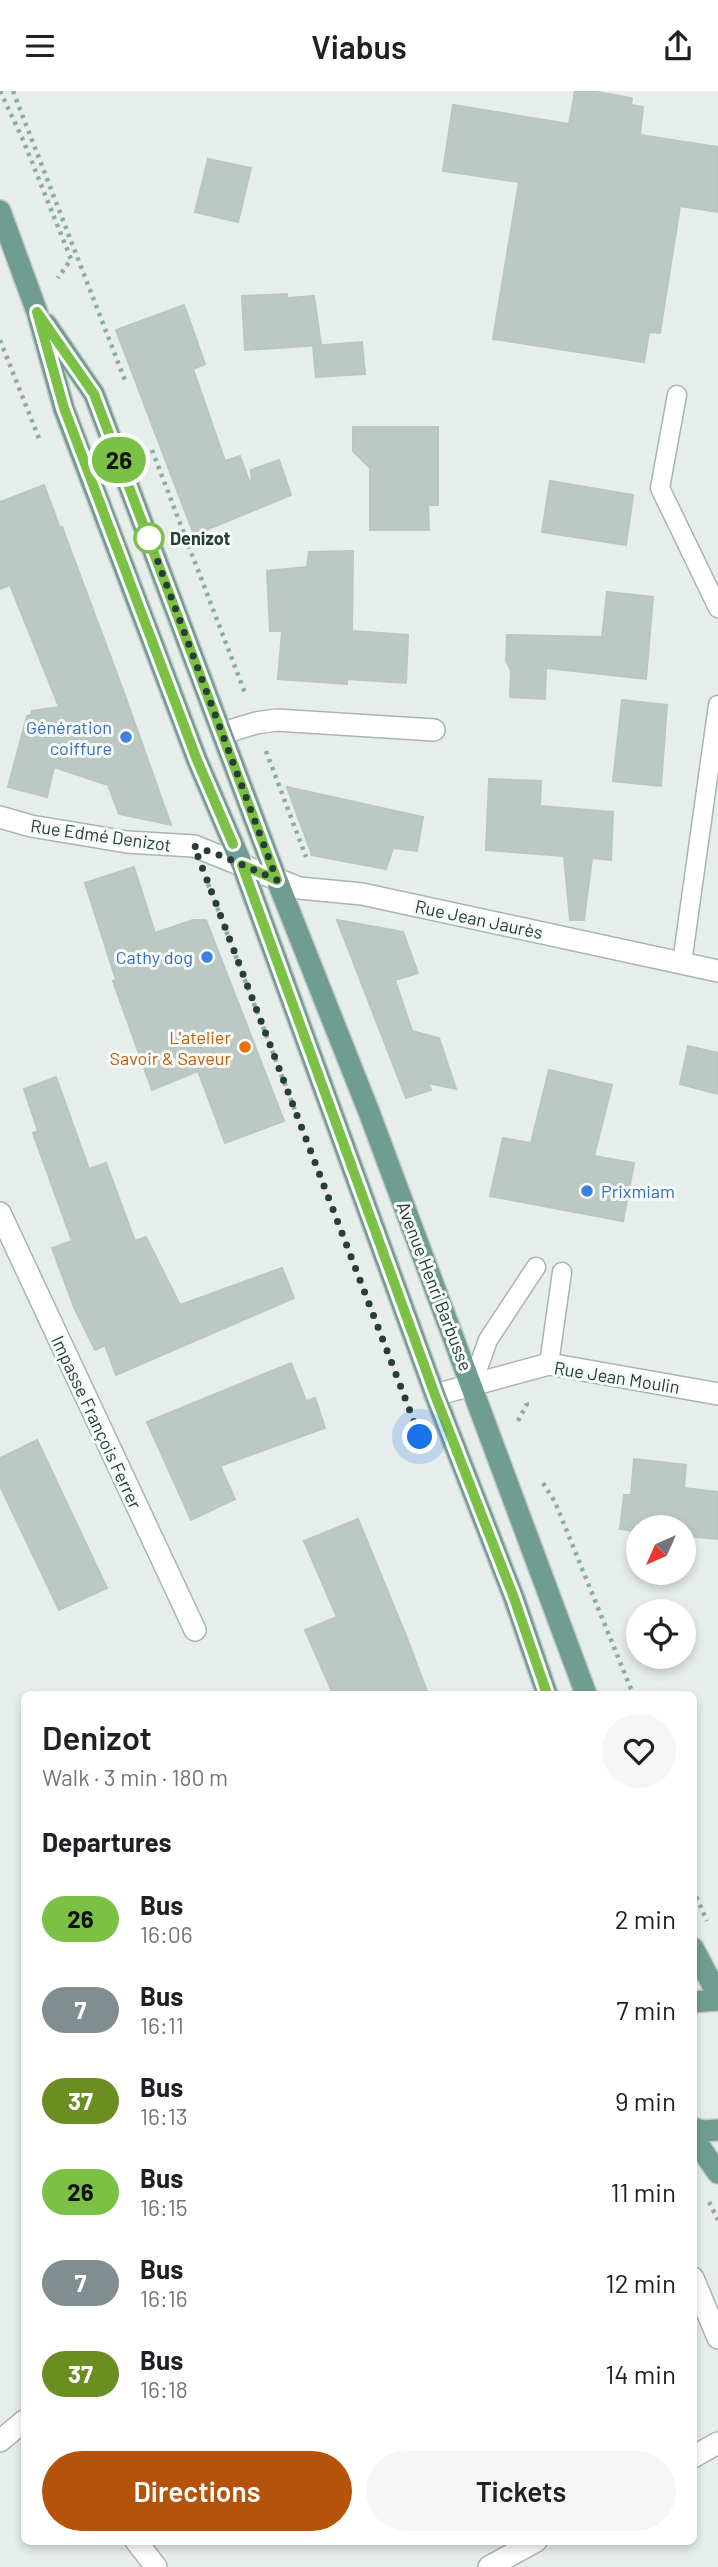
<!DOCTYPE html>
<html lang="en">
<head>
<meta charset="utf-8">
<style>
  :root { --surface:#fff; --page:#f6f6f6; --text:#202124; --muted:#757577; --accent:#b45309 }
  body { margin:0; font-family:Barlow,sans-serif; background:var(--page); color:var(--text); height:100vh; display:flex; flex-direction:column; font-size:26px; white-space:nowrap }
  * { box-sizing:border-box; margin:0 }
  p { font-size:23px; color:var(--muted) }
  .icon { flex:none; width:38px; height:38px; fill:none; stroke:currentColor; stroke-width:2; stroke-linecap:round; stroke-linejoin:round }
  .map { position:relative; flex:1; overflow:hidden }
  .panel { position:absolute; left:21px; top:1600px; width:676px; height:854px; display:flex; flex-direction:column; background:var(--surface); border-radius:10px; box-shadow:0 4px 10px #0003 }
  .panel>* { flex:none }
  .badge { padding:0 14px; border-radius:23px; font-size:24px; line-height:46px }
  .needle { width:46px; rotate:225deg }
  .controls { position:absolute; left:626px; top:1424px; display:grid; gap:14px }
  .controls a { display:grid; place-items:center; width:70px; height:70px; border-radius:50%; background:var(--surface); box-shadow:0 4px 10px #0003; font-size:35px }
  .you { position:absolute; width:35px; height:35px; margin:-18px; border:5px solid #fff; border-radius:50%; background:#1a73e8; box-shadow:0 0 0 10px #1a73e833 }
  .map>.badge { position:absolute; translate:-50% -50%; box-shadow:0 0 0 4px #fff }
  h2 { padding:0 21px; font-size:26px; line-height:63px }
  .round { display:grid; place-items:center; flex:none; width:74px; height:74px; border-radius:37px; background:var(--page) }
  .headline { display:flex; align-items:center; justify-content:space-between; height:119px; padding:0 21px }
  h1 { font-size:33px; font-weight:600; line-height:52px }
  .cta { display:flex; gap:14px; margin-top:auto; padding:14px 21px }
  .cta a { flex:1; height:80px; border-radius:42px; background:var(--accent); color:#fff; font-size:28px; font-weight:600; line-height:80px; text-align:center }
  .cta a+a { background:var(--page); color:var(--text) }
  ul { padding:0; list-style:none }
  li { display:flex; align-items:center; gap:21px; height:91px; padding:0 21px }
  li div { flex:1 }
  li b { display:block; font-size:26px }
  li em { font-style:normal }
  li .badge { min-width:77px; font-weight:700; text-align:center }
  header { display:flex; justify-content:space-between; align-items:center; height:91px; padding:0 21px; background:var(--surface); font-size:32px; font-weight:600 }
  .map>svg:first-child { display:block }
  .building { fill:#bcc8c3; stroke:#b9c6c1; stroke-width:2 }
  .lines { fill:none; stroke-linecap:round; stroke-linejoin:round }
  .service-casing { stroke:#a9b5b1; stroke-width:21 }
  .minor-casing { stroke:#a9b5b1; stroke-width:24 }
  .tertiary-casing { stroke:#a9b5b1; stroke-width:24 }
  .primary-casing { stroke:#c3c9c7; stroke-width:24 }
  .path { stroke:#8bada3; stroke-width:4.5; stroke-dasharray:3.5 5; stroke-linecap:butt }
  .service { stroke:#fff; stroke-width:18 }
  .minor { stroke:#fff; stroke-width:21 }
  .tertiary { stroke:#fff; stroke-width:21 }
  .primary { stroke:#709d92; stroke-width:21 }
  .line-casing { stroke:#fff; stroke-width:16 }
  .line { stroke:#7ac145; stroke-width:10 }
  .walk { stroke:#273d38; stroke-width:7; stroke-dasharray:0 12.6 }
  .stop-dot { fill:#fff; stroke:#7ac145; stroke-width:3.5 }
  .shop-dot { fill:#3f7fe0; stroke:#f6faf8; stroke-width:2.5 }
  .food-dot { fill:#e8710a; stroke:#f6faf8; stroke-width:2.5 }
  .labels { text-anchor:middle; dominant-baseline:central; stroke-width:6; stroke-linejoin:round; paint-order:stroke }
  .stop-label { font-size:18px; font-weight:bold; fill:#273d38; stroke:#f6faf8; text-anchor:start }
  .shop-label { font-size:18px; fill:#366cbe; stroke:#f6faf8; text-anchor:end }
  .street-label { font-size:18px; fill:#273d38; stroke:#f6faf8 }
  .food-label { font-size:18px; fill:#c56008; stroke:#f6faf8; text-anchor:end }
</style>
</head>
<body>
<header><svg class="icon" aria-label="menu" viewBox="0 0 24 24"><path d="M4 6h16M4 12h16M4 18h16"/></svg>Viabus<svg class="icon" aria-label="share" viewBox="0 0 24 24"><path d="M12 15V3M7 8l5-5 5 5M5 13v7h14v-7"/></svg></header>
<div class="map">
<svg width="718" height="2476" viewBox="0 0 718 2476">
  <rect width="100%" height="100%" fill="#e6edea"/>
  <g class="building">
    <polygon points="575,0 591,0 632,7 631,14 643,16 640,44 718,56 718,121 680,115 660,242 649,241 644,271 493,248 519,91 443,80 453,14 569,33"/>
    <polygon points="208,68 251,77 238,131 195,121"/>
    <polygon points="287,203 287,207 314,205 321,254 245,259 242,205"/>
    <polygon points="184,214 205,273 193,278 225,370 240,365 252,398 251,379 279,369 291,404 194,444 116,239"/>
    <polygon points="362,251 365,283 316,286 313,255"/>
    <polygon points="353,336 438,336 438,414 428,414 429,439 370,439 370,377 353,360"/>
    <polygon points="550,390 633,404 626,454 542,441"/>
    <polygon points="44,394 60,437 62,436 123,599 171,734 119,723 108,694 54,676 47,706 8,696 27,625 31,624 32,620 59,616 10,494 0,498 0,411"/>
    <polygon points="353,460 352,540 408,544 406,592 347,588 347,593 278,588 282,540 270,540 267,480 307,476 309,461"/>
    <polygon points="607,501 653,506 646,588 546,577 545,608 510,606 511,579 506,570 507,544 602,546"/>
    <polygon points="622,609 667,614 661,695 613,690"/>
    <polygon points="489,688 541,690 540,715 613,721 611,769 592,767 584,829 570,829 564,765 486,759"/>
    <polygon points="287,696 423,726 417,760 393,757 386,778 312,764"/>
    <polygon points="134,776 155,842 193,829 206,829 284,1030 225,1052 198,980 152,999 113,890 116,889 85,792"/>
    <polygon points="337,829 403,841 418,882 395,889 412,940 439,947 456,998 428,992 431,999 406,1007"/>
    <polygon points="688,955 718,962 718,1003 680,993"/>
    <polygon points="549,979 612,994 594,1065 634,1072 623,1130 490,1105 503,1047 531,1052"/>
    <polygon points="56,986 89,1078 106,1072 135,1150 146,1146 180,1214 282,1177 294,1207 116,1284 105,1254 95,1259 74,1216 52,1157 72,1150 33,1042 38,1040 24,998"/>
    <polygon points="291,1272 306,1310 315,1307 325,1337 220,1375 235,1408 191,1429 147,1331"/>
    <polygon points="37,1349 107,1497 59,1519 0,1395 0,1367"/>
    <polygon points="634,1368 686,1374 684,1397 718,1401 718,1448 684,1445 684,1437 639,1437 639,1441 620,1438 624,1404 631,1404"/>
    <polygon points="358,1428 407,1547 428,1603 333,1603 305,1539 337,1526 304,1450"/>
  </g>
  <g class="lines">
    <g class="service-casing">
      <g id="service">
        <polyline points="677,304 660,397 718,517"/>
        <polyline points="682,872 718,614"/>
        <polyline points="549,1273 562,1181"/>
        <polyline points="472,1294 488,1249 536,1176"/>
      </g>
    </g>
    <g class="minor-casing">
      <g id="minor">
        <polyline points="223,642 256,632 276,629 434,639"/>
        <polyline points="0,1122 195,1539"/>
        <polyline points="435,1304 549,1273 718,1303"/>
        <polyline points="693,2187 718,2247"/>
        <polyline points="0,2350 24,2330"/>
        <polyline points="693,2366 718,2352"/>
        <polyline points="136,2450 156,2476"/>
        <polyline points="489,2476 536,2450"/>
      </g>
    </g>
    <g class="tertiary-casing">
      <polyline id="tertiary" points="0,726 31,735 127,751 194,755 299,797 362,803 718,880"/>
    </g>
    <g class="primary-casing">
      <g id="primary">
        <polyline points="0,120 37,221 64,318 197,669 242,774 435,1304 514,1507 547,1603"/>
        <polyline points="46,233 94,303 277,789 369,1021 586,1603"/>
        <polyline points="693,1857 718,1904"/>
        <polyline points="693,1911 718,1909"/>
        <polyline points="693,2037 703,2040 718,2039"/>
        <polyline points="693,2046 718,2082"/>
      </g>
    </g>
    <g class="path">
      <polyline points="0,0 23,49 71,168 58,187"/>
      <polyline points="13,0 126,292"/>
      <polyline points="0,249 40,350"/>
      <polyline points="152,359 245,602"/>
      <polyline points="266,660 306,766"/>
      <polyline points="208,793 298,1027"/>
      <polyline points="518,1330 527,1313 526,1310"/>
      <polyline points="543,1392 555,1411 633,1603"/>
      <polyline points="693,1798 707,1830"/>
      <polyline points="709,2111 718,2129"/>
    </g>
    <use href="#service" class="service"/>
    <use href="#minor" class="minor"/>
    <use href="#tertiary" class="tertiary"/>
    <use href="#primary" class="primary"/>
  </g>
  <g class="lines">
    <g class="line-casing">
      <polyline id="line" points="233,753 197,669 64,317 37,221 94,303 277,789 242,774 435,1304 514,1507 547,1603"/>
    </g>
    <use href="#line" class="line"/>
    <polyline class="walk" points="149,447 277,789 222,765 194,755 420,1346"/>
  </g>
  <circle class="stop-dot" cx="149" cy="447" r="14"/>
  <g class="shop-dot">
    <circle cx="126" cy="646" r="7"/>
    <circle cx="207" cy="866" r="7"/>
    <circle cx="587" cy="1100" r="7"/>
  </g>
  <circle class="food-dot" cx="245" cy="956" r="7"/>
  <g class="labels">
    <g class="stop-label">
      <text x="170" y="447">Denizot</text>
    </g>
    <g class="shop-label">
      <text x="112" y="636">Génération<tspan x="112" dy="21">coiffure</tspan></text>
      <text x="193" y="866">Cathy dog</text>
      <text x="601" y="1100" text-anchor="start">Prixmiam</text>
    </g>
    <g class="street-label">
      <text transform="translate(101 744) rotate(8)">Rue Edmé Denizot</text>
      <text transform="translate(479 828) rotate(12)">Rue Jean Jaurès</text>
      <text transform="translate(435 1195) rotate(69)">Avenue Henri Barbusse</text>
      <text transform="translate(617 1286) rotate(9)">Rue Jean Moulin</text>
      <text transform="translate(97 1331) rotate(65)">Impasse François Ferrer</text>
    </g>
    <g class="food-label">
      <text x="231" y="946">L'atelier<tspan x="231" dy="21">Savoir &amp; Saveur</tspan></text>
    </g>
  </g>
</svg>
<div class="controls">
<a><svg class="needle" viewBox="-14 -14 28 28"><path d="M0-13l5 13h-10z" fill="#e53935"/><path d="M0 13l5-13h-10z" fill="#757577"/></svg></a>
<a><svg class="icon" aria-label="locate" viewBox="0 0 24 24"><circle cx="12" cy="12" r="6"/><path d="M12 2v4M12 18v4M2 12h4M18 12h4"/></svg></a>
</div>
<div class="you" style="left:420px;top:1346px"></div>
<b class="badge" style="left:119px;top:369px;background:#7ac145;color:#111">26</b>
<section class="panel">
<div class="headline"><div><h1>Denizot</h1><p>Walk · 3 min · 180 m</p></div><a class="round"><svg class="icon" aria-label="heart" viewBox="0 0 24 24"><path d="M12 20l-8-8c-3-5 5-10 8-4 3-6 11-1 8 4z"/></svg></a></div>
<h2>Departures</h2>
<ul>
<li><span class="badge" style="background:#7ac145;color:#111">26</span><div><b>Bus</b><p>16:06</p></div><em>2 min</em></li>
<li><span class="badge" style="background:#818d8f;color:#fff">7</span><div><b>Bus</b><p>16:11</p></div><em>7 min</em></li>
<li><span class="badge" style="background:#6b8e23;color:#fff">37</span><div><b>Bus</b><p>16:13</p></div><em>9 min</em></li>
<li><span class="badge" style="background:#7ac145;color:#111">26</span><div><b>Bus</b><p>16:15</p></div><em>11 min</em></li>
<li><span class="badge" style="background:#818d8f;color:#fff">7</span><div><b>Bus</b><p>16:16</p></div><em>12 min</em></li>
<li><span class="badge" style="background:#6b8e23;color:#fff">37</span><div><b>Bus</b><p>16:18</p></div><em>14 min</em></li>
</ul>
<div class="cta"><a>Directions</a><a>Tickets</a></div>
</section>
</div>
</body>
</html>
